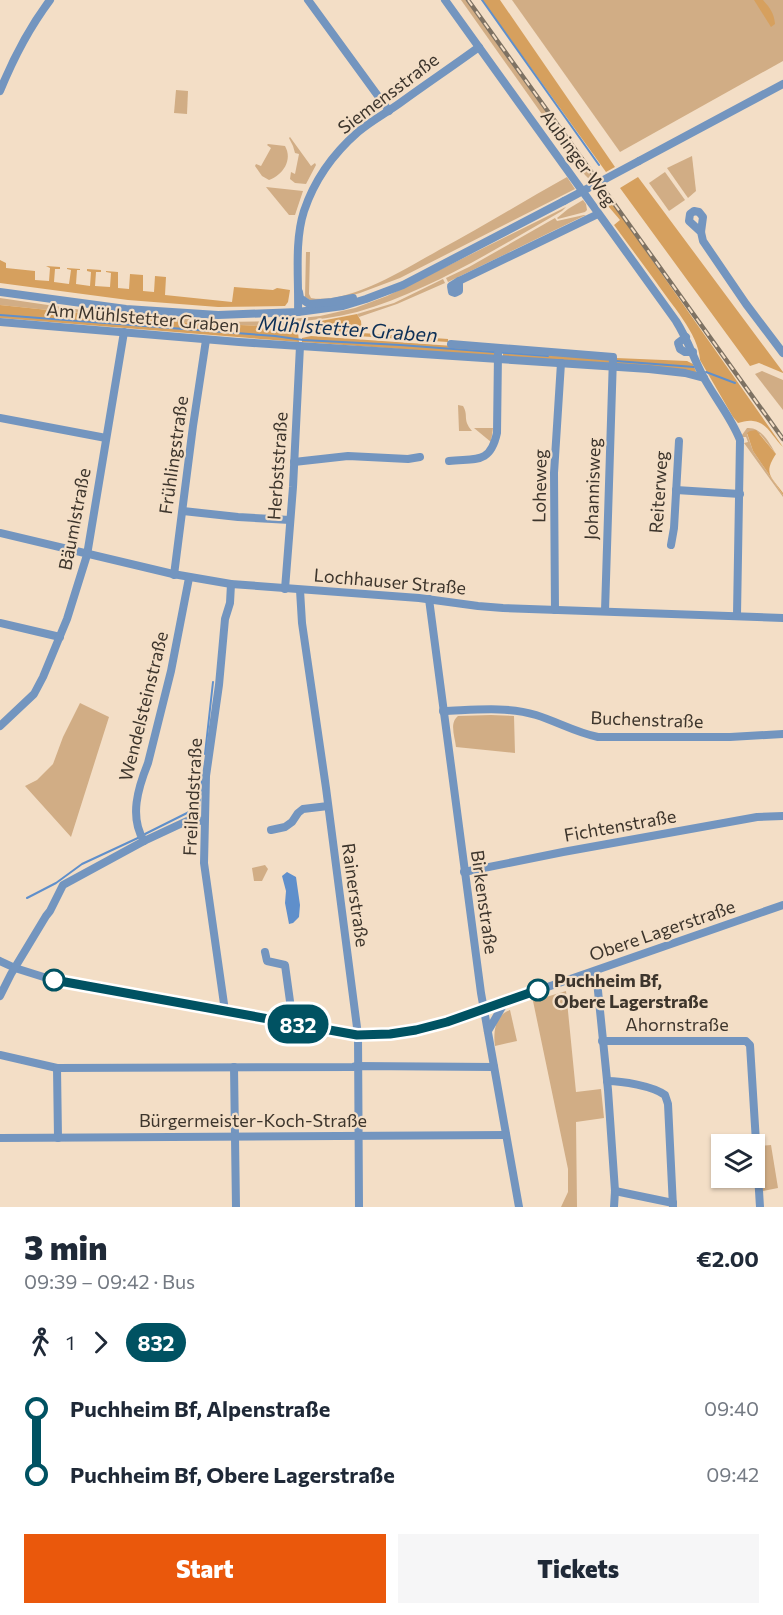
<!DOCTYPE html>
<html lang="en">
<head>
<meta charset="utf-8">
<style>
  :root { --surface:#fff; --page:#f6f6f7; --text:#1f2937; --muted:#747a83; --accent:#ea580c }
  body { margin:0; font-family:Commissioner,sans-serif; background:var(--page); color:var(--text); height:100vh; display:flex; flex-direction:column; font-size:22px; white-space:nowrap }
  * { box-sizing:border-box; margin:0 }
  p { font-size:20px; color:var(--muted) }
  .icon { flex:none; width:33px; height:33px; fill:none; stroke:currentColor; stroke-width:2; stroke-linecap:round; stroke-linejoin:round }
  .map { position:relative; height:1207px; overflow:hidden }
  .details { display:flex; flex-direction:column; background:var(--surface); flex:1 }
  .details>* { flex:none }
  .badge { padding:0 12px; border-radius:20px; font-size:21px; line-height:39px }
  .controls { position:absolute; left:711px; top:1134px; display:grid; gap:12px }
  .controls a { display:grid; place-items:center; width:54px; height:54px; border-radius:0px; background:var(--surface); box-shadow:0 2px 4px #0004; font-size:30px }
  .map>.badge { position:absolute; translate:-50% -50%; box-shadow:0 0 0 3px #fff }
  .legs { display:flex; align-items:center; gap:9px; height:66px; padding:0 24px; font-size:20px }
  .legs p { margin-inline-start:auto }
  .headline { display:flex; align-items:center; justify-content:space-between; height:102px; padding:0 24px }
  h1 { font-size:33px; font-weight:800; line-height:45px }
  .primary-button { display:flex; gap:12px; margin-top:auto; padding:12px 24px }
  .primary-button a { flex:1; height:69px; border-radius:0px; background:var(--accent); color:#fff; font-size:24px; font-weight:800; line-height:69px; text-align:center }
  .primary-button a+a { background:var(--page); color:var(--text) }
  ul { padding:0 24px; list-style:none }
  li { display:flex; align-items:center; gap:21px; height:66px; font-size:22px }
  li i { display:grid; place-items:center; width:9px; height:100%; margin:0 8px; background:currentColor }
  li i::after { content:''; width:15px; height:15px; margin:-8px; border:4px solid; border-radius:50%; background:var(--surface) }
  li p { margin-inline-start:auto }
  li:first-child i { background:linear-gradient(#0000 50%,currentColor 0) }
  li:last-child i { background:linear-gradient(currentColor 50%,#0000 0) }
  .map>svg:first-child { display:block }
  .green { fill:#d1ad85 }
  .forest { fill:#d6a05e }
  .water { fill:#5f8fcb }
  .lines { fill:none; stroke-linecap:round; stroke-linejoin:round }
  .stream { stroke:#5f8fcb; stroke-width:2 }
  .minor { stroke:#7395bf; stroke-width:8 }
  .rail-casing { stroke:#7e7263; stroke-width:4.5 }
  .rail { stroke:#f3dec6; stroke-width:2; stroke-dasharray:7; stroke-linecap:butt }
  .minor-bridge { stroke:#7395bf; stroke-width:8 }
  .line-1-casing { stroke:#fff; stroke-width:14 }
  .line-1 { stroke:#005262; stroke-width:9 }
  .stop-1-dot { fill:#fff; stroke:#005262; stroke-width:3 }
  .labels { text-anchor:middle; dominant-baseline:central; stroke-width:4.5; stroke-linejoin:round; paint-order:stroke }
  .street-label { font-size:18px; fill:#3d352c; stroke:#f3dec6 }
  .stop-label { font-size:18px; font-weight:bold; fill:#3d352c; stroke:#f3dec6; text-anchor:start }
  .water-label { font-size:20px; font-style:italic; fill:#0c2f56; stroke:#f3dec6 }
</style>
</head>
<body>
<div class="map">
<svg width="783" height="1207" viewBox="0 0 783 1207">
  <rect width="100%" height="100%" fill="#f3dec6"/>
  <g class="green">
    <polygon points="461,0 466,0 593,177 589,179 585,175"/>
    <polygon points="512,0 783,0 783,61 620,152"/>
    <polygon points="176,90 188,91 187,114 174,113"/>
    <polygon points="290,137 311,166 315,163 316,165 306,184 295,183 290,179 291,172 295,174 299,154 295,153 293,146 289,138"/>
    <path d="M268 144 285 146C293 160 283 175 269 180L262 176 255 166 256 164 261 166 271 148 267 145Z"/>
    <polygon points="692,156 696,191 688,198 667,168"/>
    <polygon points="665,172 685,200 669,211 649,183"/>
    <path d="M567 177 575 189 400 278 360 293 339 299 313 302 305 297 306 252H310L309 294 311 298C348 305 407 268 439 250 482 227 524 201 567 177Z"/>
    <polygon points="266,187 303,191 295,215 289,215"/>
    <polygon points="583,200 586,204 587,210 585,212 558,219 557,218 568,209"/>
    <path d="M566 207 562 211C497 248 430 291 357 312 337 317 315 320 294 322L292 321 291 319 320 316 355 308 387 296Z"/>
    <polygon points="584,215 586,215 448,282 446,278 469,267 555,218 557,221"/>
    <polygon points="443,279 445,283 397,304 359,317 357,314 394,303"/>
    <path d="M0 298 82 310 221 322 285 321C288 327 292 326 298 326V332C266 323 227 326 193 323 129 318 64 312 0 305Z"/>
    <polygon points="762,371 783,380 783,410 755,374"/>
    <path d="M458 405 463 406C469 416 462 419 472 431H459Z"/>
    <polygon points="474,428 493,428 491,442"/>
    <path d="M747 428C762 427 769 443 776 454L760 434H747L753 451 783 495V497L744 443 748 442 746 437H742V435Z"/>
    <polygon points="80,703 109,717 71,837 25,786 37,780 53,764 63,737"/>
    <path d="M491 715 514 716 515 753 456 747C455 737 449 723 458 716Z"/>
    <polygon points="265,865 268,869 262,881 254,881 252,868"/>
    <polygon points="566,991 576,1092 601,1089 604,1118 576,1122 577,1207 561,1207 568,1192 568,1169 533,1001"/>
    <path d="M510 1010 517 1041 495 1046C493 1032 495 1015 510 1010Z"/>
    <polygon points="771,1145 778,1188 763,1191 759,1146"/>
  </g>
  <g class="forest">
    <polygon points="482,0 500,0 615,167 606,172"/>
    <path d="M754 0H763C770 8 774 13 775 24L771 27Z"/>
    <polygon points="638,177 783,372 783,373 759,363 750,366 620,188"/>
    <path d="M603 190 783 447C773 438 767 422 753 421 748 420 743 422 738 423L733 417 700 360C699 334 670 303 656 282 642 263 628 244 614 225L620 220 597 193Z"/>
    <polygon points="0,260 6,263 6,268 35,271 35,280 49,281 50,268 46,266 60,267 60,269 55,269 54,282 69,284 71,270 67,269 67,268 80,269 80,270 77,270 76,284 90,286 91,272 87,271 87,269 101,270 101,272 96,272 95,286 110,287 111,273 106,272 106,271 118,272 118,288 129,289 130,274 143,275 143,291 154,292 155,276 166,277 165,295 232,302 234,287 273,290 277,288 290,290 288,302 285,306 218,307 128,300 0,283"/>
    <path d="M0 305C64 312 129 318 193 323 227 326 266 323 298 332L299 342 0 318Z"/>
    <polygon points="357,314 361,321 362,333 448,339 448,342 311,333 303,329 302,326 305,324"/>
    <polygon points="311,336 496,349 496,356 302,342 302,338"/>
    <polygon points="503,350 609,358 609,364 503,357"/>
    <polygon points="616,358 687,361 693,364 697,374 616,365"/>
    <path d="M756 430 776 454C763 474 771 476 783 493V495L753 451 747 433 750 431Z"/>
  </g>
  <polygon class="water" points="287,872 296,877 300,905 299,917 293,923 289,924 285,903 286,891 282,876"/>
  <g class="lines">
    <g class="stream">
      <polyline points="482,0 599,165"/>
      <polyline points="0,315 275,336 303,340 400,345 548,356"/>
      <polyline points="616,361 694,367"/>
      <polyline points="706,372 735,383"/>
      <polyline points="205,754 213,682"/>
      <polyline points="145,834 199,807 202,780"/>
      <polyline points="27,898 56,883 82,864 140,837"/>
    </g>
    <g class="minor">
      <polyline points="308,0 389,111"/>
      <path d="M445 0 676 321C688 340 693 357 703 376 714 397 731 417 740 440L737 615"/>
      <path d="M0 91C13 59 29 28 50 0"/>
      <polyline points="639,161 783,84"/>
      <polyline points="701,232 689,221 690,214 694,211 699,212 703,217 701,232 703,241 746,304 783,353"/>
      <polyline points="459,281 598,214"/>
      <polygon points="459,281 459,291 455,293 452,292 451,286"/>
      <polyline points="0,292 126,309 218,315 298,312 343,306 366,299 403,285 564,201"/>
      <polyline points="299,292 300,298 309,304 332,302 353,298"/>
      <path d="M298 312C299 280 294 242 304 211 314 181 334 153 358 132 371 121 386 113 400 103 426 84 453 66 479 47"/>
      <polyline points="0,322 239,342 649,369 685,373 704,378"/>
      <polyline points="686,337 678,343 680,349 685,352 693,352"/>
      <polyline points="451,344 613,357 605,611"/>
      <polyline points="0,418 106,438"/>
      <path d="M449 461C475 458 490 465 497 433L498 353"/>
      <polyline points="294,462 348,456 408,459 420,457"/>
      <polyline points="676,490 740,494"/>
      <polyline points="183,511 238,517 290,520"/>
      <polyline points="0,533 173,574 231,584 419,598 478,606 503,608 783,618"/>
      <polyline points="671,545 674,528 679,441"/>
      <polyline points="174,575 193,426 206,340"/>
      <polyline points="285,589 293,487 300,346"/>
      <polyline points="300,590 302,623 326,788 358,1035 359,1207"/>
      <polyline points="429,599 481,993 519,1207"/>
      <polyline points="555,610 554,473 561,363"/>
      <polyline points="0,623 60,637"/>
      <path d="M443 711C474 710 506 706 536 715 558 722 577 733 598 737H730L783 734"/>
      <polyline points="0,726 34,694 43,677 67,619 87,555 124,332"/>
      <polyline points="271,830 285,827 292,822 298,813 303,809 328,806"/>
      <path d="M144 841C129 817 138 788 148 763L171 671 189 578"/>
      <polyline points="464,872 563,852 757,817 783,816"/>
      <polyline points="265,952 267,961 285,965 293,1023"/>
      <path d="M0 961 15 968 50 979 358 1035C392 1034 414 1031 447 1022L783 905"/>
      <polyline points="596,971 608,1090 615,1191 614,1207"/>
      <polyline points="0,996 11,974 46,916 50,911 63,885 144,841 189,820 204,821"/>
      <polyline points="225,1011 204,863 206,776 219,685 225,619 230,603 231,584"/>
      <polyline points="488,1031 505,1002"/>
      <polyline points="602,1041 746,1041 750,1045 760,1207"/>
      <polyline points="0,1055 57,1068 353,1067 357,1066 494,1067"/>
      <polyline points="234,1067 236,1207"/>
      <polyline points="57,1068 58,1138"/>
      <path d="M607 1081C622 1081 653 1086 665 1095L668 1104 673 1207"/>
      <polyline points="0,1138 506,1135"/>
      <polyline points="615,1191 673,1203"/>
    </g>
    <g class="rail-casing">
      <polyline id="rail" points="468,0 783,439"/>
    </g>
    <use href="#rail" class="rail"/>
    <polyline class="minor-bridge" points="564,201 639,161"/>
  </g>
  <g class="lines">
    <g class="line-1-casing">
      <polyline id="line-1" points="54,980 357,1035 390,1034 416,1030 447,1022 538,990"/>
    </g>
    <use href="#line-1" class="line-1"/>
  </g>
  <g class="stop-1-dot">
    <circle cx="54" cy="980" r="10"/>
    <circle cx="538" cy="990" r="10"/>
  </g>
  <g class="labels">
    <g class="street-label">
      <text transform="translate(388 93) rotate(-37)">Siemensstraße</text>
      <text transform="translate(579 158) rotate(54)">Aubinger Weg</text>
      <text transform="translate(143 317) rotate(5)">Am Mühlstetter Graben</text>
      <text transform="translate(173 455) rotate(-82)">Frühlingstraße</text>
      <text transform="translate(277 466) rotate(-86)">Herbststraße</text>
      <text transform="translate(539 486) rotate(-89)">Loheweg</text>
      <text transform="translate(592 489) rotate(-88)">Johannisweg</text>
      <text transform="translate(658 492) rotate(-86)">Reiterweg</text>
      <text transform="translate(74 519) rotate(-79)">Bäumlstraße</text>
      <text transform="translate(390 581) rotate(5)">Lochhauser Straße</text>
      <text transform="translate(143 706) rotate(-76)">Wendelsteinstraße</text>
      <text transform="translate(647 719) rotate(2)">Buchenstraße</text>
      <text transform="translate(192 797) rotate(-87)">Freilandstraße</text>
      <text transform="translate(620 825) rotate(-10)">Fichtenstraße</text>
      <text transform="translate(356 895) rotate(82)">Rainerstraße</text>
      <text transform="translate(485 902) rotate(82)">Birkenstraße</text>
      <text transform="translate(662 930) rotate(-19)">Obere Lagerstraße</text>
      <text x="677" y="1024">Ahornstraße</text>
      <text x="253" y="1120">Bürgermeister-Koch-Straße</text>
    </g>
    <g class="stop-label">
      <text x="554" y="980">Puchheim Bf,<tspan x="554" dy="21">Obere Lagerstraße</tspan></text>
    </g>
    <g class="water-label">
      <text transform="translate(348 328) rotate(4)">Mühlstetter Graben</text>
    </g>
  </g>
</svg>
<div class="controls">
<a><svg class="icon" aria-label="layers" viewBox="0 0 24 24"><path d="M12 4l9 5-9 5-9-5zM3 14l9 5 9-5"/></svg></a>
</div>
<b class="badge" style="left:298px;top:1024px;background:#005262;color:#fff">832</b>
</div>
<section class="details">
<div class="headline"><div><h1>3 min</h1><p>09:39 – 09:42 · Bus</p></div><b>€2.00</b></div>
<div class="legs"><svg class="icon" aria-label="walk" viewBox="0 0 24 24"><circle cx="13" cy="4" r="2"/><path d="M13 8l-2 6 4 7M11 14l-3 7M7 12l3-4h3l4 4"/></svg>1<svg class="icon" aria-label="forward" viewBox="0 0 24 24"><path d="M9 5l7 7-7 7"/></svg><b class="badge" style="background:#005262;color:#fff">832</b></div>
<ul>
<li><i style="color:#005262"></i><b>Puchheim Bf, Alpenstraße</b><p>09:40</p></li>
<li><i style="color:#005262"></i><b>Puchheim Bf, Obere Lagerstraße</b><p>09:42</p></li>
</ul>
<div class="primary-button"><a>Start</a><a>Tickets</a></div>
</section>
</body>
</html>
